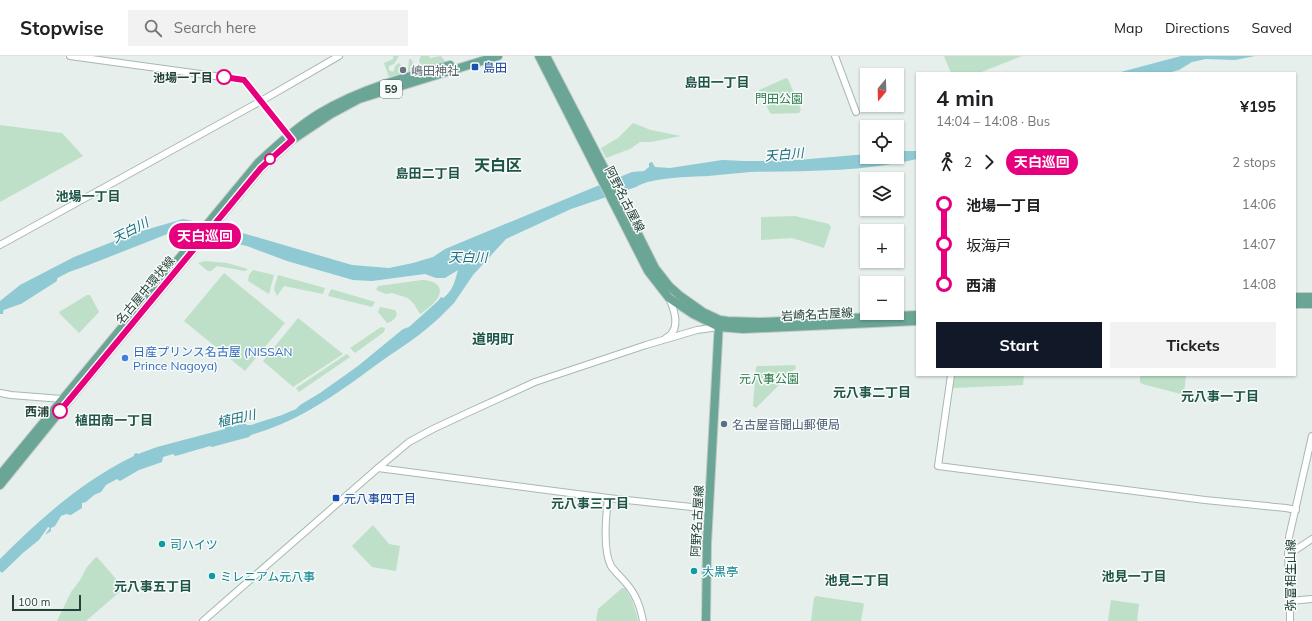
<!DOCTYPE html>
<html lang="en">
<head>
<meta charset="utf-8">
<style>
  :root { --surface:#fff; --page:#f2f2f2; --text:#202124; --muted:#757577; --line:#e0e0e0; --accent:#111827 }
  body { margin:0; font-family:Mulish,"Noto Sans JP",sans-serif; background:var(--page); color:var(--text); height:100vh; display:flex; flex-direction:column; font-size:15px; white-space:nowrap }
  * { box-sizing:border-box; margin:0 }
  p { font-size:13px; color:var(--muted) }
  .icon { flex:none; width:22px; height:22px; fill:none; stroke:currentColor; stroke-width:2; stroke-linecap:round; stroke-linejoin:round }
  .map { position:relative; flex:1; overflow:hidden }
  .side { position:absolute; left:916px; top:16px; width:380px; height:304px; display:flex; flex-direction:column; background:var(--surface); border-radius:0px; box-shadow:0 1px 3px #0004 }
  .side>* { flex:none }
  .badge { padding:0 8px; border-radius:13px; font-size:14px; line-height:26px }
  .needle { width:26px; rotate:199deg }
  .tools { position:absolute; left:860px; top:12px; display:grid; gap:8px }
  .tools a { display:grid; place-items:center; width:44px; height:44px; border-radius:0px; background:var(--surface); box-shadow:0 1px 3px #0004; font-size:20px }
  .scale { position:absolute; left:12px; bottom:10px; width:69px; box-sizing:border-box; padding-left:4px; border:2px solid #24423a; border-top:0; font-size:11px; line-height:14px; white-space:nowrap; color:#24423a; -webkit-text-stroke:3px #f7fbf9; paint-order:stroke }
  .map>.badge { position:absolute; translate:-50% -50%; box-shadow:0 0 0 2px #fff }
  .legs { display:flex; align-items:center; gap:6px; height:44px; padding:0 20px; font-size:13px }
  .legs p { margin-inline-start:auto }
  .summary { display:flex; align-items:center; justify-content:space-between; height:68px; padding:0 20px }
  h1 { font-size:22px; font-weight:700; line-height:30px }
  .button { display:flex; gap:8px; margin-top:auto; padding:8px 20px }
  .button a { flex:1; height:46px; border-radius:0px; background:var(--accent); color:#fff; font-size:16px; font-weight:700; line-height:46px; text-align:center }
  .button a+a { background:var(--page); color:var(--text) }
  ul { padding:0 20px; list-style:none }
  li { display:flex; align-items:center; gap:14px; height:40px; font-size:15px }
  li i { display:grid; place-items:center; width:6px; height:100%; margin:0 5px; background:currentColor }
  li i::after { content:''; width:10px; height:10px; margin:-5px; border:3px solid; border-radius:50%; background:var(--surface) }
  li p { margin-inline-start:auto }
  li:first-child i { background:linear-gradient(#0000 50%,currentColor 0) }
  li:last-child i { background:linear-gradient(currentColor 50%,#0000 0) }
  header { display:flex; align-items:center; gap:24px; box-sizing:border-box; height:56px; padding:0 20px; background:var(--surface); border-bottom:1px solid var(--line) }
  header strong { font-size:19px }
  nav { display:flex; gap:22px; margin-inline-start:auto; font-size:14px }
  .search { width:280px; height:36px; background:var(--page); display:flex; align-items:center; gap:10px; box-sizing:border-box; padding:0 14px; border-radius:0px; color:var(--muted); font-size:15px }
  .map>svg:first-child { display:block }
  .green { fill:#bfe0c8 }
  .water { fill:#8ec9d4 }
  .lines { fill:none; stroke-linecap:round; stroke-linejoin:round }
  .river { stroke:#8ec9d4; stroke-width:8 }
  .minor-casing { stroke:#a8b8b2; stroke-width:8 }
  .major-casing { stroke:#c2cac8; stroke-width:10 }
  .minor { stroke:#fff; stroke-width:6 }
  .major { stroke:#6aa596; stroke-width:8 }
  .line-1-casing { stroke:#fff; stroke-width:9 }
  .line-1 { stroke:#e6007e; stroke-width:6 }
  .transit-dot { fill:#1a4fb4; stroke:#f7fbf9; stroke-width:1.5 }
  .worship-dot { fill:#6b7280; stroke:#f7fbf9; stroke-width:1.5 }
  .stop-1-dot { fill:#fff; stroke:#e6007e; stroke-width:2 }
  .shop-dot { fill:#3f7fe0; stroke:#f7fbf9; stroke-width:1.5 }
  .service-dot { fill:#5c6f8a; stroke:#f7fbf9; stroke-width:1.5 }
  .culture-dot { fill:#0f9aa8; stroke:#f7fbf9; stroke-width:1.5 }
  .labels { text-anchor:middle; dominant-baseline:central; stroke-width:3; stroke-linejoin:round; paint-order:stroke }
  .shield { fill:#f7fbf9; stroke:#637a73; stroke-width:1 }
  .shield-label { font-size:11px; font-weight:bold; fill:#24423a }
  .transit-label { font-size:12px; fill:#164399; stroke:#f7fbf9; text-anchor:start }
  .worship-label { font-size:12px; fill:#5b616d; stroke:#f7fbf9; text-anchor:start }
  .stop-label { font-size:12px; font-weight:bold; fill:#24423a; stroke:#f7fbf9; text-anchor:end }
  .park-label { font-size:12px; fill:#2d7a4b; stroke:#f7fbf9 }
  .street-label { font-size:12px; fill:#24423a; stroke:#f7fbf9 }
  .shop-label { font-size:12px; fill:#366cbe; stroke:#f7fbf9; text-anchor:start }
  .service-label { font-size:12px; fill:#4e5e75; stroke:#f7fbf9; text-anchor:start }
  .culture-label { font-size:12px; fill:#0d838f; stroke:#f7fbf9; text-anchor:start }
  .neighbourhood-label { font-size:13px; font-weight:bold; fill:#1f5548; stroke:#f7fbf9 }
  .water-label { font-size:13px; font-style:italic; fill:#1c6f80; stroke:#f7fbf9 }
  .quarter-label { font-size:14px; font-weight:bold; fill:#1f5548; stroke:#f7fbf9 }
  .district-label { font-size:16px; font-weight:bold; fill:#1f5548; stroke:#f7fbf9 }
</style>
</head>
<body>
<header>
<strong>Stopwise</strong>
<div class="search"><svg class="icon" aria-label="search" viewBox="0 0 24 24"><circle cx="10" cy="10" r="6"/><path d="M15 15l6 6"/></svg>Search here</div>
<nav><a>Map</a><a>Directions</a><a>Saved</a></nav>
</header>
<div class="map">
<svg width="1312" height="565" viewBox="0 0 1312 565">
  <rect width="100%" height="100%" fill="#e6efeb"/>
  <g class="green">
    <polygon points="393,0 399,0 394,8 389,10 389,14 393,16 396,9 399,7 402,10 402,15 408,14 409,3 411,3 416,12 420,9 419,4 421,0 429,0 430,2 441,0 445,5 389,21 384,7 393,3"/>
    <polygon points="944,0 1022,0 979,17 951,17"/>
    <polygon points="786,22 788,23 801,54 799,57 772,58 770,57 759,34"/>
    <polygon points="633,67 651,74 681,80 651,86 640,86 630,93 606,102 601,92 618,82"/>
    <polygon points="0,69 62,77 83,100 0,146"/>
    <polygon points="795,160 829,168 831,171 824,192 792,182 761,184 761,161"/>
    <polygon points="205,205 227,207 248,213 245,215 217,210 211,215 208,215 198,207"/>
    <polygon points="253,214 274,219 269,238 248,225 249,219"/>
    <polygon points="224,217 285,267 245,315 184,265"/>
    <polygon points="278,219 325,232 323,238 284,230 277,240 274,233"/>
    <path d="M422 224C433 224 446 230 437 243 433 249 426 254 420 258L414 248 408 242 392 237 386 238 376 234 378 230Z"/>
    <polygon points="331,233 375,246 372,251 328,240"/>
    <polygon points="87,239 90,239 99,256 79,277 60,258 59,256"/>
    <path d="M380 251 395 254 397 258C395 263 392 266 387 267L378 256Z"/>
    <polygon points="298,262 343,298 293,331 263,305"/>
    <polygon points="381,271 385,272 384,276 355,297 350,292"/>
    <polygon points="347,298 350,301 299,336 296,332"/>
    <polygon points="795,309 796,312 756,352 753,350 756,311 758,310"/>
    <polygon points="954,319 1024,319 1023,329 953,332 952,330"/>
    <polygon points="1140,319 1186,319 1184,337 1181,338 1142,328 1140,326"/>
    <polygon points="373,469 389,488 400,490 396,515 372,511 352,490"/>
    <polygon points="96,501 97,501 123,531 123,533 86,565 57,565 71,536 80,524 87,511"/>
    <polygon points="622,532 625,532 632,544 638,564 637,565 596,565 598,553"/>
    <polygon points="816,540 862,547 864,548 861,565 811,565 814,542"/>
    <polygon points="1111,544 1139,548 1137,565 1108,565"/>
  </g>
  <g class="water">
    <polygon points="1181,0 1255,0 1235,4 1206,3 1192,6 1179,14 1168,17 1117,17"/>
    <path d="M897 95H917V103C863 116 806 115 750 116 736 117 722 119 708 120 688 121 652 121 636 131L571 153 506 183 473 219 454 247 439 262C422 278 402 291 383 304 339 336 303 364 251 379L249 381 212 391 210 390 179 399 175 400 173 398 163 401 162 406 139 414 120 425 117 423 106 429 101 436 94 439 86 446 82 447V452L71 459 66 458 61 460 55 470 51 472V475L45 479 50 472 48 471 39 484 24 496 2 517 0 515V503C40 463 82 425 134 400V398L137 397 138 398 157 391 225 373 224 369 231 367 232 371 244 367 247 369H251L282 359 296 353 300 349 320 337 358 310 403 273 409 271 438 245 441 241 443 242C453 235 455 225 458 214L445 222H436L425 218 372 225 353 224 287 205 247 190 214 183 196 173 170 177 86 210 69 216 4 250 3 258H0V245L20 229 74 201 135 177 183 163 222 171 352 209 389 212 413 207 433 201 445 193 585 135 632 116 644 115 649 111V107L652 106 655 111 670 112 722 104 744 105 798 104 867 98V101H897Z"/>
  </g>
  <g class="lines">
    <polyline class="river" points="0,251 20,244 53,223"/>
    <g class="minor-casing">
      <g id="minor">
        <polyline points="70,0 244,24 291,83"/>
        <polyline points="835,0 856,56"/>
        <polyline points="0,189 261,45 339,0"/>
        <path d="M666 282C681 274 675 255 669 242"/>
        <polyline points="951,319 938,410 1205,444 1286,452 1296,454"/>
        <polyline points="0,337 11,339 62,343"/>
        <polyline points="378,412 608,442 710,453"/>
        <path d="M608 442C606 459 603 495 611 510 615 516 621 521 625 526 636 538 640 550 643 565"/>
        <polyline points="1288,499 1312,483"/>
        <polyline points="1290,545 1312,543"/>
        <polyline points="203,565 378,412 409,386 433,373 465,358 535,326 646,289 697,274 719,271"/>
        <polyline points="1290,565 1290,545 1288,499 1289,481 1312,380"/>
      </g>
    </g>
    <g class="major-casing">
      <g id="major">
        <polyline points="539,0 648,215 669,242 693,258 719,271 743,273 917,265"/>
        <polyline points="546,0 630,162 655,212 669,230 679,239 703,256 720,264 728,265 760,266 917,259"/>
        <polyline points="1295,241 1312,241"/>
        <polyline points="1295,248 1312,248"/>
        <path d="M0 419 258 107C277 89 297 71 320 57 360 33 405 21 450 9"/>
        <polyline points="0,429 69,344 261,112 292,84 331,58 359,43 498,0"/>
        <polyline points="706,565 707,488 719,266"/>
      </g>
    </g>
    <use href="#minor" class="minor"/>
    <use href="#major" class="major"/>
  </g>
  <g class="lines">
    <g class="line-1-casing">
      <polyline id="line-1" points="60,355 261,112 292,84 244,24 224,21"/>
    </g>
    <use href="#line-1" class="line-1"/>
  </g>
  <g class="transit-dot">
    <rect x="471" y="7" width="8" height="8" rx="2"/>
    <rect x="332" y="438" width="8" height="8" rx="2"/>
  </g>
  <circle class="worship-dot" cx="403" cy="14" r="4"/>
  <g class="stop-1-dot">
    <circle cx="224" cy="21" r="7"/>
    <circle cx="270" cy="103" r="5"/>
    <circle cx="60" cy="355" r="7"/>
  </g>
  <circle class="shop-dot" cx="125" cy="302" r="4"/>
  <circle class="service-dot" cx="724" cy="368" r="4"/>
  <g class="culture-dot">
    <circle cx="162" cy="488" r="4"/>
    <circle cx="694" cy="515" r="4"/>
    <circle cx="212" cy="520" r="4"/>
  </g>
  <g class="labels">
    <rect class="shield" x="380" y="24" width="22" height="18" rx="3"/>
    <g class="shield-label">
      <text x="391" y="33">59</text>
    </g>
    <g class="transit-label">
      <text x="483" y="11">島田</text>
      <text x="344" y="442">元八事四丁目</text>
    </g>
    <g class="worship-label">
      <text x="411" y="14">嶋田神社</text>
    </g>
    <g class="stop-label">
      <text x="213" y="21">池場一丁目</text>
      <text x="49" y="355">西浦</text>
    </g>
    <g class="park-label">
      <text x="779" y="42">門田公園</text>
      <text x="769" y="322">元八事公園</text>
    </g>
    <g class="street-label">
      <text transform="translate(625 143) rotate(63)">阿野名古屋線</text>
      <text transform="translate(145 234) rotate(-50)">名古屋中環状線</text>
      <text transform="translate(817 258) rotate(-3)">岩崎名古屋線</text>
      <text transform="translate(697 465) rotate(-87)">阿野名古屋線</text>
      <text transform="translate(1290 519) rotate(-90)">弥富相生山線</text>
    </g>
    <g class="shop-label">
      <text x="133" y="295">日産プリンス名古屋 (NISSAN<tspan x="133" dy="14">Prince Nagoya)</tspan></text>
    </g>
    <g class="service-label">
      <text x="732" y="368">名古屋音聞山郵便局</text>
    </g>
    <g class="culture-label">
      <text x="170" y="488">司ハイツ</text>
      <text x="702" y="515">大黒亭</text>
      <text x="220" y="520">ミレニアム元八事</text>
    </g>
    <g class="neighbourhood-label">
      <text x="717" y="26">島田一丁目</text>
      <text x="428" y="117">島田二丁目</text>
      <text x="88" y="140">池場一丁目</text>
      <text x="872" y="336">元八事二丁目</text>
      <text x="1220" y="340">元八事一丁目</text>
      <text x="114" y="364">植田南一丁目</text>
      <text x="590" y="447">元八事三丁目</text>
      <text x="1134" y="520">池見一丁目</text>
      <text x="857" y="524">池見二丁目</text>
      <text x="153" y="530">元八事五丁目</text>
    </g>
    <g class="water-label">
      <text transform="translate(784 98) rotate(-5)">天白川</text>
      <text transform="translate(130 174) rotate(-27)">天白川</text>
      <text x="468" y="201">天白川</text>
      <text transform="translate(236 362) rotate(-12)">植田川</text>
    </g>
    <g class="quarter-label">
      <text x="493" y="283">道明町</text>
    </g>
    <g class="district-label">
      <text x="498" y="109">天白区</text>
    </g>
  </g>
</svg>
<div class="tools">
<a><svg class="needle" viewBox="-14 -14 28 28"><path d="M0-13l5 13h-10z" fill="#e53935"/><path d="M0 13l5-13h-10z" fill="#757577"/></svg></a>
<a><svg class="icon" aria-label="locate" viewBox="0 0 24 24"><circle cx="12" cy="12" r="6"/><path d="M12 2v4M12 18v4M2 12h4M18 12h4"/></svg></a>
<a><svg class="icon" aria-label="layers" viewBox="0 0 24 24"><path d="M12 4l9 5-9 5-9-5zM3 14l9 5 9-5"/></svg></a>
<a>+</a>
<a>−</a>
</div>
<div class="scale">100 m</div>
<b class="badge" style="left:205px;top:180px;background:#e6007e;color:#fff">天白巡回</b>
<section class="side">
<div class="summary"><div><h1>4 min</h1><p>14:04 – 14:08 · Bus</p></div><b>¥195</b></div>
<div class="legs"><svg class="icon" aria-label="walk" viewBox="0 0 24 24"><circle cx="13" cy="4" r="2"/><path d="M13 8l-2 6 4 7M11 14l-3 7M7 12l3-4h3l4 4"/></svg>2<svg class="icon" aria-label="forward" viewBox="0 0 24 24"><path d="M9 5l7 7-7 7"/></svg><b class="badge" style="background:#e6007e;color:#fff">天白巡回</b><p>2 stops</p></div>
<ul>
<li><i style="color:#e6007e"></i><b>池場一丁目</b><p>14:06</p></li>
<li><i style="color:#e6007e"></i><span>坂海戸</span><p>14:07</p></li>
<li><i style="color:#e6007e"></i><b>西浦</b><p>14:08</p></li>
</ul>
<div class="button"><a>Start</a><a>Tickets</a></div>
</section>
</div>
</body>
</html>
